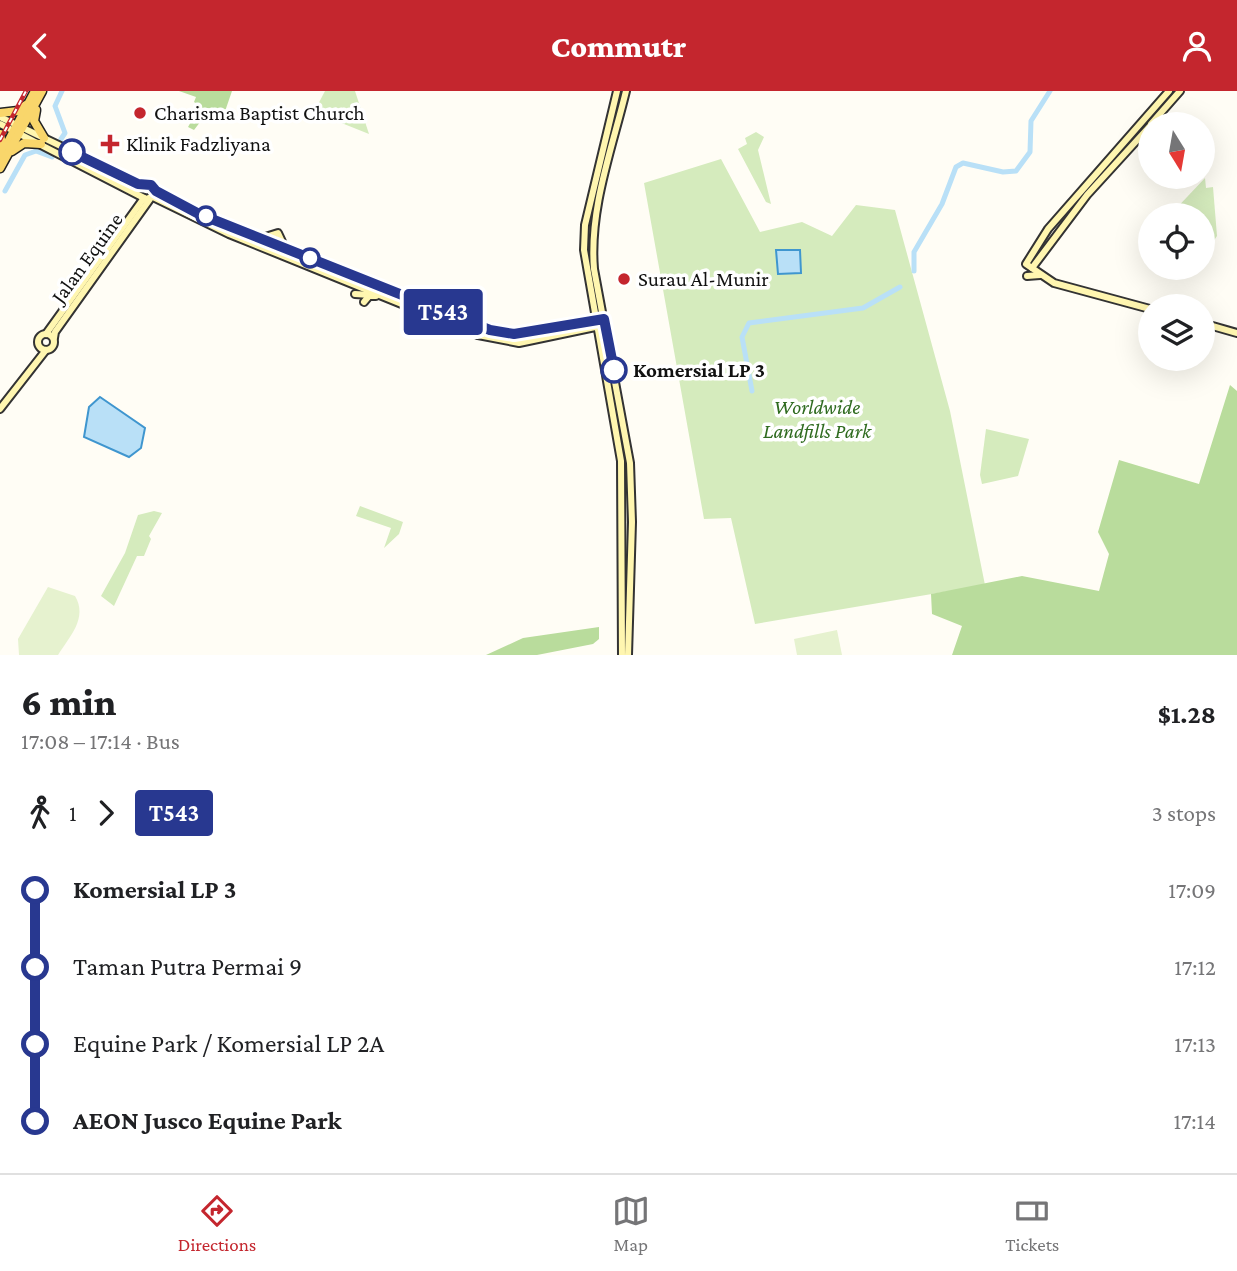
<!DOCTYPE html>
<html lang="en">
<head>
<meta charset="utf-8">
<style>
  :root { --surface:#fff; --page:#f6f6f6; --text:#202124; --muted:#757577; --line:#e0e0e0; --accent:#c4262e }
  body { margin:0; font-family:"Crimson Pro",serif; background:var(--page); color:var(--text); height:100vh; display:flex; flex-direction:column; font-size:26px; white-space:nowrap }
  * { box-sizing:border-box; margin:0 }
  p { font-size:23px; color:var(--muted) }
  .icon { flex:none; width:38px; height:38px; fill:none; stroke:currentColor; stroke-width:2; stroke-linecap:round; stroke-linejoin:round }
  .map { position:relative; height:564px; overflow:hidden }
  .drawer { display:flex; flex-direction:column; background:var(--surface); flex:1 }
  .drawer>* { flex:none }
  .badge { padding:0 14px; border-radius:5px; font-size:24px; line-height:46px }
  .needle { width:46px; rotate:169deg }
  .tools { position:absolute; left:1138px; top:21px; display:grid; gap:14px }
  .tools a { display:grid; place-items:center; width:77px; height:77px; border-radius:50%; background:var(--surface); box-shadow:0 7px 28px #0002; font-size:35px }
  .map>.badge { position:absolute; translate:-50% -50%; box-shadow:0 0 0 4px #fff }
  .legs { display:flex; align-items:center; gap:10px; height:77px; padding:0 21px; font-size:23px }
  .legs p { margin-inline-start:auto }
  .headline { display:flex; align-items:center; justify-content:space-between; height:119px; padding:0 21px }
  h1 { font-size:38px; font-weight:800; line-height:52px }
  ul { padding:0 21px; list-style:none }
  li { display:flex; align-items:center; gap:24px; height:77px; font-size:26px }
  li i { display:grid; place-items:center; width:10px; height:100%; margin:0 9px; background:currentColor }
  li i::after { content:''; width:18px; height:18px; margin:-9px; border:5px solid; border-radius:50%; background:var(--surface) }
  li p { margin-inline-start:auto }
  li:first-child i { background:linear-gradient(#0000 50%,currentColor 0) }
  li:last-child i { background:linear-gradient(currentColor 50%,#0000 0) }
  header { display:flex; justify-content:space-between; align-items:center; height:91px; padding:0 21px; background:var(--accent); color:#fff; font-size:32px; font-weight:800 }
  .tabs { display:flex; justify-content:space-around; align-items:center; height:98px; border-top:2px solid var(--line); background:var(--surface); font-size:19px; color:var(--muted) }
  .tabs a { display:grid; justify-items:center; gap:4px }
  .tabs .active { color:var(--accent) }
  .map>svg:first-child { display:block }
  .green { fill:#d5ebbd }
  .forest { fill:#b9dc9c }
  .pitch { fill:#e6f2cf }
  .water { fill:#b9e0f7; stroke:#3f96cf; stroke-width:2 }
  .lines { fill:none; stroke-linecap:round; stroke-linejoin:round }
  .river { stroke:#b9e0f7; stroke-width:5 }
  .secondary-casing { stroke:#333; stroke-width:10 }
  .primary-casing { stroke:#222; stroke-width:11 }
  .secondary { stroke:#fff6b0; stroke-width:6 }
  .primary { stroke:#f9d66b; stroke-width:8 }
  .rail-casing { stroke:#c4262e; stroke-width:4.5 }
  .rail { stroke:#fff; stroke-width:2; stroke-dasharray:5; stroke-linecap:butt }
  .line-1-casing { stroke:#fff; stroke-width:16 }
  .line-1 { stroke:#283890; stroke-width:10 }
  .poi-dot { fill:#c4262e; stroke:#fff; stroke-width:2.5 }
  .stop-1-dot { fill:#fff; stroke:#283890; stroke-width:3.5 }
  .labels { text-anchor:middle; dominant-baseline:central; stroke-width:7; stroke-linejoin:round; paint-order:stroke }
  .poi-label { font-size:21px; fill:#111; stroke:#fff; text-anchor:start }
  .street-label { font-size:21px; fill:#111; stroke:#fff }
  .stop-label { font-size:21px; font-weight:bold; fill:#111; stroke:#fff; text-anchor:start }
  .park-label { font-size:21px; font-style:italic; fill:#2f6b1f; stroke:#fff }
</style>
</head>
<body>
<header><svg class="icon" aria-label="back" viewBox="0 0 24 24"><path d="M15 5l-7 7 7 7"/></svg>Commutr<svg class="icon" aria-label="person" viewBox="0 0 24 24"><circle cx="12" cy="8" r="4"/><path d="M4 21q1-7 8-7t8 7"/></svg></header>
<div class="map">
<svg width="1237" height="564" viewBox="0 0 1237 564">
  <rect width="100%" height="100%" fill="#fffdf5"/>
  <g class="green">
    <polygon points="325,0 355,0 369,43 314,21"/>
    <polygon points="756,41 764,46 758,59 771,113 766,111 738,58 747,53 745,47"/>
    <polygon points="721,68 760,141 802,131 832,145 856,114 895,119 950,320 985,494 755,533 731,427 704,428 644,92"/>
    <polygon points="1205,87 1206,97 1213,96 1217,145 1206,161 1202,160 1202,124 1170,124"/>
    <polygon points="986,338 1029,348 1018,385 982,393 980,384"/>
    <polygon points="360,415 403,431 399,443 384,457 391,437 356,425"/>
    <polygon points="154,420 162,422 149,445 151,448 144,465 137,465 114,515 101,505 125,462 138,424"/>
  </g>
  <g class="forest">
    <polygon points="179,0 232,0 221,32 204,26 194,39 188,36 200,15 194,11 196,6"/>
    <polygon points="1230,294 1237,300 1237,564 952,564 962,535 932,523 931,503 1022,485 1099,500 1109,463 1098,441 1119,369 1199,393"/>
    <polygon points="599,536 599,548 593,553 537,564 486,564 523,547"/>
  </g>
  <g class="pitch">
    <path d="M48 496 75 505C88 527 70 545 58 564H19L18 548Z"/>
    <polygon points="837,539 842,564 797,564 794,548"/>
  </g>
  <g class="water">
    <polygon points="800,159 801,182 778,183 776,159"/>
    <polygon points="100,306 145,337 141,357 129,366 84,346 89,316"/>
  </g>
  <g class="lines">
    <g class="river">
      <polyline points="61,48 65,42 55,15 62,0"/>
      <polyline points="5,100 25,64 36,60 52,66"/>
      <polyline points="914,180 914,161 942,113 956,76 963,72 1003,81 1016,80 1030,61 1031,30 1050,0"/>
      <polyline points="752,300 742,246 749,232 863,217 900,196"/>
    </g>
    <g class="secondary-casing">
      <g id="secondary">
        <polyline points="617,0 585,134 584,159 621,370 622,564"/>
        <path d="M626 0C612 58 589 118 594 178L630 372 632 431 628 564"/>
        <polyline points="0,26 144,95"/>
        <polyline points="0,33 146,108 154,105"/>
        <polyline points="1151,33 1180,0"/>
        <polyline points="144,95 151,94 156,100 199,123 490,239 514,243 599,228"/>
        <polyline points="153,106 229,143 478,244 519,252 600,235"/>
        <polyline points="262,147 278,142 285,157"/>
        <polyline points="1032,177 1087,104 1150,35"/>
        <polyline points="1027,185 1040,184"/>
        <polyline points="355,203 370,204"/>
        <polyline points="364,211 369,205 376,205"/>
        <polyline points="1150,218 1054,192 1026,173 1048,138 1169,0"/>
        <polyline points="1202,232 1237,242"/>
        <polyline points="46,243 144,107"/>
        <circle cx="46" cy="251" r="8"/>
        <polyline points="54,247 55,241 150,108"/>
        <polyline points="0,318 46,259"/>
      </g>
    </g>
    <g class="primary-casing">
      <g id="primary">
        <polyline points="36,19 34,30 44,47"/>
        <polyline points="0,22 18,20 26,14"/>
        <polyline points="0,43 3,59"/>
        <polyline points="12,60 24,52 41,53"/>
        <polyline points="0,66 35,0"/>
        <polyline points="0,77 42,0"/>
      </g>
    </g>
    <use href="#secondary" class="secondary"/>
    <use href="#primary" class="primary"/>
    <g class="rail-casing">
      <polyline id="rail" points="0,49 26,0"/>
    </g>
    <use href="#rail" class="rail"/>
  </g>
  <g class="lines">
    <g class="line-1-casing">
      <polyline id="line-1" points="72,61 138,93 151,94 156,100 199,123 490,239 514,243 604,228 614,279"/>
    </g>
    <use href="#line-1" class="line-1"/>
  </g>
  <g class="poi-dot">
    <circle cx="140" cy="22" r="7"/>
    <path d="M106.5 42.5h7v7h7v7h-7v7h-7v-7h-7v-7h7z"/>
    <circle cx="624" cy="188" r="7"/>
  </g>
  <g class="stop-1-dot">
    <circle cx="72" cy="61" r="12"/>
    <circle cx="206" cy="125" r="9"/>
    <circle cx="310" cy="167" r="9"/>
    <circle cx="614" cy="279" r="12"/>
  </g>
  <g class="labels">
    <g class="poi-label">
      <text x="154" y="22">Charisma Baptist Church</text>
      <text x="126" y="53">Klinik Fadzliyana</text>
      <text x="638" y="188">Surau Al-Munir</text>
    </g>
    <g class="street-label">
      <text transform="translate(87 167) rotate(-54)">Jalan Equine</text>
    </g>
    <g class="stop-label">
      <text x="633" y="279">Komersial LP 3</text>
    </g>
    <g class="park-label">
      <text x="817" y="316">Worldwide<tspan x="817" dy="24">Landfills Park</tspan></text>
    </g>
  </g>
</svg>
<div class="tools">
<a><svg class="needle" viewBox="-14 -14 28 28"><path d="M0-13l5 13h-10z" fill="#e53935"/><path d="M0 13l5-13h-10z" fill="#757577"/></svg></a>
<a><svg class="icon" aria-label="locate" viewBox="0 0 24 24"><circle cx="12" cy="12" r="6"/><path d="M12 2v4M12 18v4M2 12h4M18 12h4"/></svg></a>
<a><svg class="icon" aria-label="layers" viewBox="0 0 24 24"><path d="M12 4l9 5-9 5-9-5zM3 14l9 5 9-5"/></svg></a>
</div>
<b class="badge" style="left:443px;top:221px;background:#283890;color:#fff">T543</b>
</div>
<section class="drawer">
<div class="headline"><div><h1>6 min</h1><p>17:08 – 17:14 · Bus</p></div><b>$1.28</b></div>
<div class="legs"><svg class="icon" aria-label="walk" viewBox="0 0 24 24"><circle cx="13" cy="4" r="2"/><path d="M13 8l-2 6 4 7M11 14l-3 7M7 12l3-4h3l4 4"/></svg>1<svg class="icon" aria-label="forward" viewBox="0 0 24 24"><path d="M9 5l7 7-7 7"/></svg><b class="badge" style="background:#283890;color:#fff">T543</b><p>3 stops</p></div>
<ul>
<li><i style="color:#283890"></i><b>Komersial LP 3</b><p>17:09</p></li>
<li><i style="color:#283890"></i><span>Taman Putra Permai 9</span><p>17:12</p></li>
<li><i style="color:#283890"></i><span>Equine Park / Komersial LP 2A</span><p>17:13</p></li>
<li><i style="color:#283890"></i><b>AEON Jusco Equine Park</b><p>17:14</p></li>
</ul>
</section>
<nav class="tabs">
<a class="active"><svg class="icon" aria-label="directions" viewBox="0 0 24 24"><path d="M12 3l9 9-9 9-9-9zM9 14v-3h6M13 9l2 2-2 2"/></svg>Directions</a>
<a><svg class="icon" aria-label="map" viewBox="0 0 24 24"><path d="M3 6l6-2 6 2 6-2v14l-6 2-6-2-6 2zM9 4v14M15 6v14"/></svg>Map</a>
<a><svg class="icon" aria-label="tickets" viewBox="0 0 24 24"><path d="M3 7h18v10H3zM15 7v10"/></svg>Tickets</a>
</nav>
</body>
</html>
